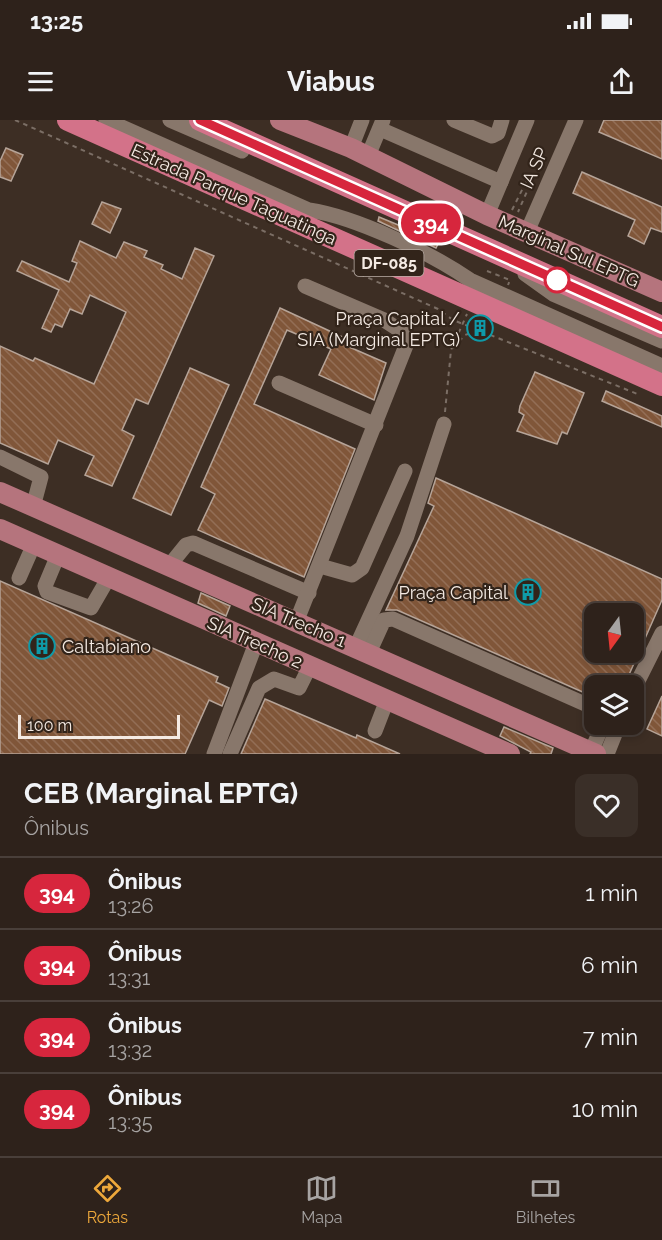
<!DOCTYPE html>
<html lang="pt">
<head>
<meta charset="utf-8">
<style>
  :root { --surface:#2e221b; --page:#3a2f28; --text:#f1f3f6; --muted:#a7a4a3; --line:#493f3a; --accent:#eda83b }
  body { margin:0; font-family:Raleway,sans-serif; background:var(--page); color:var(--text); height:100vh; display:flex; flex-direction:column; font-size:22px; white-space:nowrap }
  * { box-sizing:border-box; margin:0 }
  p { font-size:20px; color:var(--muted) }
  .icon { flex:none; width:33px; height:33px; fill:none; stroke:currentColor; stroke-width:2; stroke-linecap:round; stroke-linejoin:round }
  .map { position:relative; height:634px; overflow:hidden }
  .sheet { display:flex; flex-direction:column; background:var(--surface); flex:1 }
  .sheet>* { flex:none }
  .badge { padding:0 12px; border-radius:20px; font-size:21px; line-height:39px }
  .needle { width:39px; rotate:195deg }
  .controls { position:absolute; left:584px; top:483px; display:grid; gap:12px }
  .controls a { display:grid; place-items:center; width:60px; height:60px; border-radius:12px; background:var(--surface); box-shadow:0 3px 9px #0003,0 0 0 2px var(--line); font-size:30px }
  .scale { position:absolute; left:18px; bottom:15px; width:162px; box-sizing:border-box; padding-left:6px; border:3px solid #f4eae3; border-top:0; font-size:16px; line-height:21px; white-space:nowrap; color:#f4eae3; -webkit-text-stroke:4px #32241a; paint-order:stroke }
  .map>.badge { position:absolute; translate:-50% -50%; box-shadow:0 0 0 3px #fff }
  .round { display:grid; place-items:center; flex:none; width:63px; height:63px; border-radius:12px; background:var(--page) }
  .head { display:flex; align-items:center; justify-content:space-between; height:102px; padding:0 24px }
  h1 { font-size:28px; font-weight:700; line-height:45px }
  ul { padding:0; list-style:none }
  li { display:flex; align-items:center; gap:18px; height:72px; padding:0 24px; border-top:2px solid var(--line) }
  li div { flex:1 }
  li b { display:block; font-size:22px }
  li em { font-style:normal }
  li .badge { min-width:66px; font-weight:700; text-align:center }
  .status { display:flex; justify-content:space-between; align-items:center; height:42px; padding:0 30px; background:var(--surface); direction:ltr }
  .status svg { height:16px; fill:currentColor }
  header { display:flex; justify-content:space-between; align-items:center; height:78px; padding:0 24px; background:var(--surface); font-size:27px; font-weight:700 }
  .tabs { display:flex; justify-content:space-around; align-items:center; height:84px; border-top:2px solid var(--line); background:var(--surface); font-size:16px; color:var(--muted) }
  .tabs a { display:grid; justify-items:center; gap:3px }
  .tabs .on { color:var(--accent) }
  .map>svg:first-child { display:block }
  .building { fill:url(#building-back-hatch); stroke:#b6a498; stroke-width:1.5; fill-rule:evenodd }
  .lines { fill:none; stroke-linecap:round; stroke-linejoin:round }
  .path { stroke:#7b6e65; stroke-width:2; stroke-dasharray:4.5 4.5; stroke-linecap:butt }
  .minor { stroke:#88776b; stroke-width:15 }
  .major { stroke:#b5747d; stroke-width:20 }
  .highway { stroke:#d37289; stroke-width:22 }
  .line-casing { stroke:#fff; stroke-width:14 }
  .line { stroke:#d7263d; stroke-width:9 }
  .stop-dot { fill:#fff; stroke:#d7263d; stroke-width:3 }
  .labels { text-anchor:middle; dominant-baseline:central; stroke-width:4.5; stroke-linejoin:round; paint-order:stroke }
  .shield { fill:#32241a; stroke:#baafa7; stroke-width:1.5 }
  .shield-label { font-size:16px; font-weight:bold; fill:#f4eae3 }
  .street-label { font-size:18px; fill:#f4eae3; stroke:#32241a }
  .poi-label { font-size:18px; fill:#f4eae3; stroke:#32241a; text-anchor:end }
</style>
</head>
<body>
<div class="status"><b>13:25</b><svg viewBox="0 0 49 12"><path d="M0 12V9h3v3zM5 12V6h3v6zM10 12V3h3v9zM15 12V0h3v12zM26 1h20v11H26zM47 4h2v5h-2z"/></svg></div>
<header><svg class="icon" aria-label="menu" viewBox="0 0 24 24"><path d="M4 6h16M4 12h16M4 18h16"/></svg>Viabus<svg class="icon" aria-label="share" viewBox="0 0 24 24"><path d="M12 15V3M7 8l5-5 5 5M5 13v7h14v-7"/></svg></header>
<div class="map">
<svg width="662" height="634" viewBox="0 0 662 634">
  <defs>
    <pattern id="building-back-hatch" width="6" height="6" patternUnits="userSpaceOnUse" patternTransform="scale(1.5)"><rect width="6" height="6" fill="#805639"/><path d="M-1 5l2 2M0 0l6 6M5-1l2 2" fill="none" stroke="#936e56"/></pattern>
  </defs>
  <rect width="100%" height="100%" fill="#3d2e24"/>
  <g class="building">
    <polygon points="604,0 662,0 662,39 599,12"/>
    <polygon points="6,28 23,35 11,61 0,57 0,41"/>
    <polygon points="582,52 662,87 662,112 651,108 644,124 628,116 635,100 573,73"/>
    <polygon points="102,82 121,89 110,113 92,104"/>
    <polygon points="379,97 439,122 436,128 378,101"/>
    <polygon points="80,121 116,138 124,122 147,131 144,137 163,145 161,149 182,159 195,128 214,136 148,284 136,279 122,310 134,316 112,366 85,355 94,336 58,320 48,344 0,323 0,226 33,241 35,238 94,264 126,192 90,175 82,194 70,189 62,207 55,204 51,212 42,208 59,170 17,151 22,141 69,162 77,143 72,141"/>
    <polygon points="280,188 349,220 347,226 386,243 374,280 319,255 331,229 287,210 254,284 355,329 304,457 198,410 215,374 201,367"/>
    <polygon points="190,248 229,265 171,395 133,378"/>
    <polygon points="535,252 584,273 567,314 562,312 557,324 517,311 524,295 519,292 520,286"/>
    <polygon points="606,271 662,296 662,307 602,281"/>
    <path d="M436 358 662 459V480L624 566H594V577L397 490H386L434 386 428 383ZM594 494H633V532H594Z"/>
    <polygon points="0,461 218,557 216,562 229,568 222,586 209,580 185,634 0,634"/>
    <polygon points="201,473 230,486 226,496 198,483"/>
    <polygon points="662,576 662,616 647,609"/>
    <polygon points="265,579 356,618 357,615 400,634 241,634"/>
    <polygon points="504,607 553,628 551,634 530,634 531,632 500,616"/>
  </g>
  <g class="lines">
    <g class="path">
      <polyline points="15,0 438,189 453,200 640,275"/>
      <polyline points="512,90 528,58 532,60 518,92"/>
      <polyline points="487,151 510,160 508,165"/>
      <polyline points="453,228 465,215 477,211"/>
      <polyline points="445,292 451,230 467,194"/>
    </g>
    <g class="minor">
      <path d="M106 0 309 90C356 97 431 133 470 160L662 246"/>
      <polyline points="170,0 242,31"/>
      <polyline points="454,0 492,16 498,13 502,0"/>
      <polyline points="380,9 501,62"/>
      <polyline points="351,28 362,0"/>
      <polyline points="368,36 383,0"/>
      <polyline points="487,95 527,0"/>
      <polyline points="527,112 576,0"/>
      <polyline points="525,154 553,174 662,221"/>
      <polyline points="279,263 376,305"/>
      <polyline points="0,337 41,357 33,387"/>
      <polyline points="58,435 45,466 47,472 91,488 109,457"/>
      <polyline points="169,446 186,425 193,423 309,473"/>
      <polyline points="320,446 352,455 362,448 405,351"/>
      <polyline points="19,458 34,424"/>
      <polyline points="297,500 407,223 404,213 384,200 305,166"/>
      <polyline points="356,527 407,416 444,304"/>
      <polyline points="369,533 384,500 393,499 594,588"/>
      <polyline points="633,571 662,513"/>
      <polyline points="375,611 387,580"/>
      <polyline points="591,632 603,604"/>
      <polyline points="214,634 256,523"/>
      <polyline points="230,634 259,568 274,559 299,568 310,546"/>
      <polyline points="607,634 619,604"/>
    </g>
    <g class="major">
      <polyline points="280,0 351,28 487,95 662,172"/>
      <polyline points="0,372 596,634"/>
      <polyline points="0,409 510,634"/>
    </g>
    <g class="highway">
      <polyline points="68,0 662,265"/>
      <polyline points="200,0 662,207"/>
    </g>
  </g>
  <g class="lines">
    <g class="line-casing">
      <polyline id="line" points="200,0 662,207"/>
    </g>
    <use href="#line" class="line"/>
  </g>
  <defs>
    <g id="building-ring" transform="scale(1.35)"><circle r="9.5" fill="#32241a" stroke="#0f9aa8" stroke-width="1.5"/><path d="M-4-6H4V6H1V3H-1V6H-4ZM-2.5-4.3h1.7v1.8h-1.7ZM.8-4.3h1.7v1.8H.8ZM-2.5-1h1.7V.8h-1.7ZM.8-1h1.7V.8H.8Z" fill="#0f9aa8"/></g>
  </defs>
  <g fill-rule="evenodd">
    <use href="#building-ring" x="480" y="208"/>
    <use href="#building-ring" x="528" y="472"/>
    <use href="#building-ring" x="42" y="526"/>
  </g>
  <circle class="stop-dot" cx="557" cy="160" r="12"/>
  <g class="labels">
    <rect class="shield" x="354.5" y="130" width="69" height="26" rx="4.5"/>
    <g class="shield-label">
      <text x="389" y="143">DF-085</text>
    </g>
    <g class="street-label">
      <text transform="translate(534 48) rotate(-66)">IA SP</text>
      <text transform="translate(234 74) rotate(24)">Estrada Parque Taguatinga</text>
      <text transform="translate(569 131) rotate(24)">Marginal Sul EPTG</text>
      <text transform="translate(299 502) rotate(23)">SIA Trecho 1</text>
      <text transform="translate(255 522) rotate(24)">SIA Trecho 2</text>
    </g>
    <g class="poi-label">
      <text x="460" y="198">Praça Capital /<tspan x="460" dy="21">SIA (Marginal EPTG)</tspan></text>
      <text x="508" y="472">Praça Capital</text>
      <text x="62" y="526" text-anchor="start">Caltabiano</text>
    </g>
  </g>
</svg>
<div class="controls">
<a><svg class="needle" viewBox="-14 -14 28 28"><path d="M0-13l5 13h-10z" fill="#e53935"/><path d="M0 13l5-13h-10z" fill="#a7a4a3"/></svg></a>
<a><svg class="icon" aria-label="layers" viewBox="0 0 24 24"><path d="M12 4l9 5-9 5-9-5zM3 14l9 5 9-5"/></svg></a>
</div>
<div class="scale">100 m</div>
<b class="badge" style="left:431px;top:103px;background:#d7263d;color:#fff">394</b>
</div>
<section class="sheet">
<div class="head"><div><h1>CEB (Marginal EPTG)</h1><p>Ônibus</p></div><a class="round"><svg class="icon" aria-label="heart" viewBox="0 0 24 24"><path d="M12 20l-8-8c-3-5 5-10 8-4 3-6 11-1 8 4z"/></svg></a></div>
<ul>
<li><span class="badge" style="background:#d7263d;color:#fff">394</span><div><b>Ônibus</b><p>13:26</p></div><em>1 min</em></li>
<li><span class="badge" style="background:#d7263d;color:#fff">394</span><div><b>Ônibus</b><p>13:31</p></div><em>6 min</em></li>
<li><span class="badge" style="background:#d7263d;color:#fff">394</span><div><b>Ônibus</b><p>13:32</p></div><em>7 min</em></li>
<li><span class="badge" style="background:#d7263d;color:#fff">394</span><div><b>Ônibus</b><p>13:35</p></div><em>10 min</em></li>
</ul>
</section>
<nav class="tabs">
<a class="on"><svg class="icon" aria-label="directions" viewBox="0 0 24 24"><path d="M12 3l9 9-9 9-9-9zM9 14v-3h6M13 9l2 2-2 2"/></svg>Rotas</a>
<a><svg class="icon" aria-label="map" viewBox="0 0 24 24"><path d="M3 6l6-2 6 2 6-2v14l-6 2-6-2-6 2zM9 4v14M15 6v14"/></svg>Mapa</a>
<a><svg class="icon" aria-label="tickets" viewBox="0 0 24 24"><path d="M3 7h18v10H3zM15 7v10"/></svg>Bilhetes</a>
</nav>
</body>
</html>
